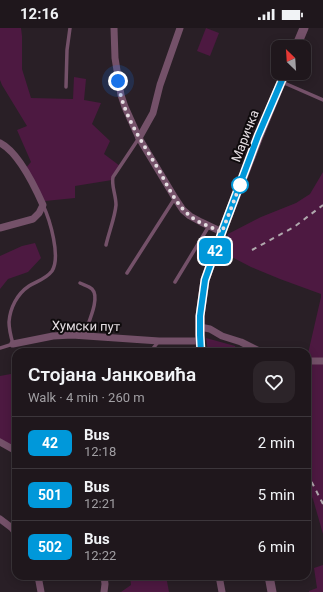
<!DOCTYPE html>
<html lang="en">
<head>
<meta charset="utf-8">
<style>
  :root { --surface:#1f171c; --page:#2c2429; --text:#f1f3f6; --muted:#a19fa3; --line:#3c363b }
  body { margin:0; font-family:Roboto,sans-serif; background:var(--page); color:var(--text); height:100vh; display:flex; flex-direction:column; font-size:15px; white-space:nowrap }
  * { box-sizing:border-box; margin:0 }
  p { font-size:13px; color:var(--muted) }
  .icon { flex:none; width:22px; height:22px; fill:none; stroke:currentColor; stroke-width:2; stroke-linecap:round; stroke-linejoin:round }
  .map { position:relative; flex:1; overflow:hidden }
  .details { position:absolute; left:12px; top:320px; width:299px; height:232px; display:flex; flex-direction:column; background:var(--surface); border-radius:12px; box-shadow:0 2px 10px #0003,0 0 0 1px var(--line) }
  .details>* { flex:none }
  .badge { padding:0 8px; border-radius:6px; font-size:14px; line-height:26px }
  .needle { width:26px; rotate:335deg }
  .buttons { position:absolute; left:271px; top:12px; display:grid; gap:8px }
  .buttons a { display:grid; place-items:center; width:40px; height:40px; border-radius:8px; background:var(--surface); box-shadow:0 2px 10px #0003,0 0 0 1px var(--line); font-size:20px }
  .you { position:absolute; width:20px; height:20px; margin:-10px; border:3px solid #fff; border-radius:50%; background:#1a73e8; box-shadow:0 0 0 6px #1a73e833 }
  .map>.badge { position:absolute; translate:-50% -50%; box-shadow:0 0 0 2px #fff }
  .round { display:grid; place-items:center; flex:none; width:42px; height:42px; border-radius:12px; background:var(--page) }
  .overview { display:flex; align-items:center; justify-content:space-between; height:68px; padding:0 16px }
  h1 { font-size:19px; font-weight:600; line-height:30px }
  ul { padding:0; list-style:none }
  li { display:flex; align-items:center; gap:12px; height:52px; padding:0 16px; border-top:1px solid var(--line) }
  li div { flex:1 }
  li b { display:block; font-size:15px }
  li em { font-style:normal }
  li .badge { min-width:44px; font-weight:700; text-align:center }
  .status { display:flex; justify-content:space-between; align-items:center; height:28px; padding:0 20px; background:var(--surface); direction:ltr }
  .status svg { height:11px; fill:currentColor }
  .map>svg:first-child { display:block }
  .green { fill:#4d1941 }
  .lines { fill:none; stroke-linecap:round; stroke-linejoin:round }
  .service { stroke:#745169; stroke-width:3.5 }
  .minor { stroke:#745169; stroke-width:7 }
  .tertiary { stroke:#745169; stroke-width:9 }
  .rail { stroke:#b0a8ad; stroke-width:2; stroke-dasharray:5 5; stroke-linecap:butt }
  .line-casing { stroke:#fff; stroke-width:9 }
  .line { stroke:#0098da; stroke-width:6 }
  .walk { stroke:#e5dee2; stroke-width:4; stroke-dasharray:0 7.2 }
  .stop-dot { fill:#fff; stroke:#0098da; stroke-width:2 }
  .labels { text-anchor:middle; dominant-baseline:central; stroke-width:4; stroke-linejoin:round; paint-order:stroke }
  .street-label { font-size:13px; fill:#e5dee2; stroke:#0f0b0d }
</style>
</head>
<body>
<div class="status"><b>12:16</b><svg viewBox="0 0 49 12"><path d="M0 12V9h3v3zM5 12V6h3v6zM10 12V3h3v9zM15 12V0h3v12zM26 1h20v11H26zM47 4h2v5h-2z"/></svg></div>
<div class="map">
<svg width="323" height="564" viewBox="0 0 323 564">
  <rect width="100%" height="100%" fill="#291f26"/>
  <g class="green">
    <polygon points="0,0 21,0 22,8 22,41 31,70 73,71 74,49 86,51 84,72 101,75 92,96 110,113 104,126 120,138 112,152 75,158 75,170 45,173 24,142 31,134 17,102 27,98 2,57 0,52"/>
    <polygon points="206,0 219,5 210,28 197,23"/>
    <polygon points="323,144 323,506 313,471 307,460 307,330 321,269 321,266 280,251 251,239 226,226 228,206 261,189 296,175 310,166"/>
    <polygon points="35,215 41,230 28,244 8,251 0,261 0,228 22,218"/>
    <polygon points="206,310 235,318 237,324 208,324"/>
    <polygon points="16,345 16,423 0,414 0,348"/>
    <polygon points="323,537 323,564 309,564 309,563 317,560 314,540"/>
    <polygon points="130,548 166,548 169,564 121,564 131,557"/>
  </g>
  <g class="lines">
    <g class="service">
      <polyline points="282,54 323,72"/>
      <polyline points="66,59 67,22 70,0"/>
      <path d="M106 217C109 204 115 189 116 177 116 167 111 157 113 149L139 110"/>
      <polyline points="127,245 175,170"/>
      <polyline points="175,254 209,198"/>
      <path d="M80 255C84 257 89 258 92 261 101 270 87 297 84 308"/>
      <path d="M0 320 13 316C11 309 9 301 9 294 10 280 17 266 29 258 37 253 46 251 52 243 61 229 50 192 43 177"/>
      <polyline points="150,324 159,313"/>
    </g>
    <g class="minor">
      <polyline points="114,0 115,30 121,67 125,79 139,110 175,170 183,182 190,188 201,194 222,204"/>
      <polyline points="139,110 153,85 160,57 180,0"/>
      <path d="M0 115C18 124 35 159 43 177L39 185 33 191 0 200"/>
      <polyline points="200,299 210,301 222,308 241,314 261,324"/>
      <polyline points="13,316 53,308 72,307 159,313 200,313"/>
      <polyline points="307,333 323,333"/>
      <polyline points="0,414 16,423"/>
      <polyline points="0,491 12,500 16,505"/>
      <polyline points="38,548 41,564"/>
      <polyline points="219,548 222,564"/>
      <polyline points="104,564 105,556 104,548"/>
    </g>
    <g class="tertiary">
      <polyline points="296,19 304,0"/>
      <polyline points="201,324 200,313 200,288 205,252 222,204 259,108 285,45"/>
      <polyline points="269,548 272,564"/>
    </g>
    <g class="rail">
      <polyline points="252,222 294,199 323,177"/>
      <polyline points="307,445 323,476"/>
    </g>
  </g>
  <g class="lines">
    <g class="line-casing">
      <polyline id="line" points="201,324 200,307 200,288 205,252 222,204 258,108 285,45"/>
    </g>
    <use href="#line" class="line"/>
    <path class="walk" d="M118 53C119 58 119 63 121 68 128 95 146 120 160 144 168 159 176 176 189 187 198 195 211 199 222 204L240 157"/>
  </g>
  <circle class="stop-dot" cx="240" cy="157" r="8"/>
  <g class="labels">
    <g class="street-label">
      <text transform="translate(245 108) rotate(-69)">Маричка</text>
      <text transform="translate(86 298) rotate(1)">Хумски пут</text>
    </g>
  </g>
</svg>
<div class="buttons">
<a><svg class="needle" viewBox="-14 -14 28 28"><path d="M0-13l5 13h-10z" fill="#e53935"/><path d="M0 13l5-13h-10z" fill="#a19fa3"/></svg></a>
</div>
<div class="you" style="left:118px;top:53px"></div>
<b class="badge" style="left:215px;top:223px;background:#0098da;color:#fff">42</b>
<section class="details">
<div class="overview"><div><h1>Стојана Јанковића</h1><p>Walk · 4 min · 260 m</p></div><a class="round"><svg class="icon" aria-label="heart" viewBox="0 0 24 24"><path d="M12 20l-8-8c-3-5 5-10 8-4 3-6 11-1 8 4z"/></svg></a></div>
<ul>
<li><span class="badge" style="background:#0098da;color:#fff">42</span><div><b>Bus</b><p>12:18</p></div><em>2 min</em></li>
<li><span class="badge" style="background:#0098da;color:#fff">501</span><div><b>Bus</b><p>12:21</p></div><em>5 min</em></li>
<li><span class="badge" style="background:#0098da;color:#fff">502</span><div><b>Bus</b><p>12:22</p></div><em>6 min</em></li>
</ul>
</section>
</div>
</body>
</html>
